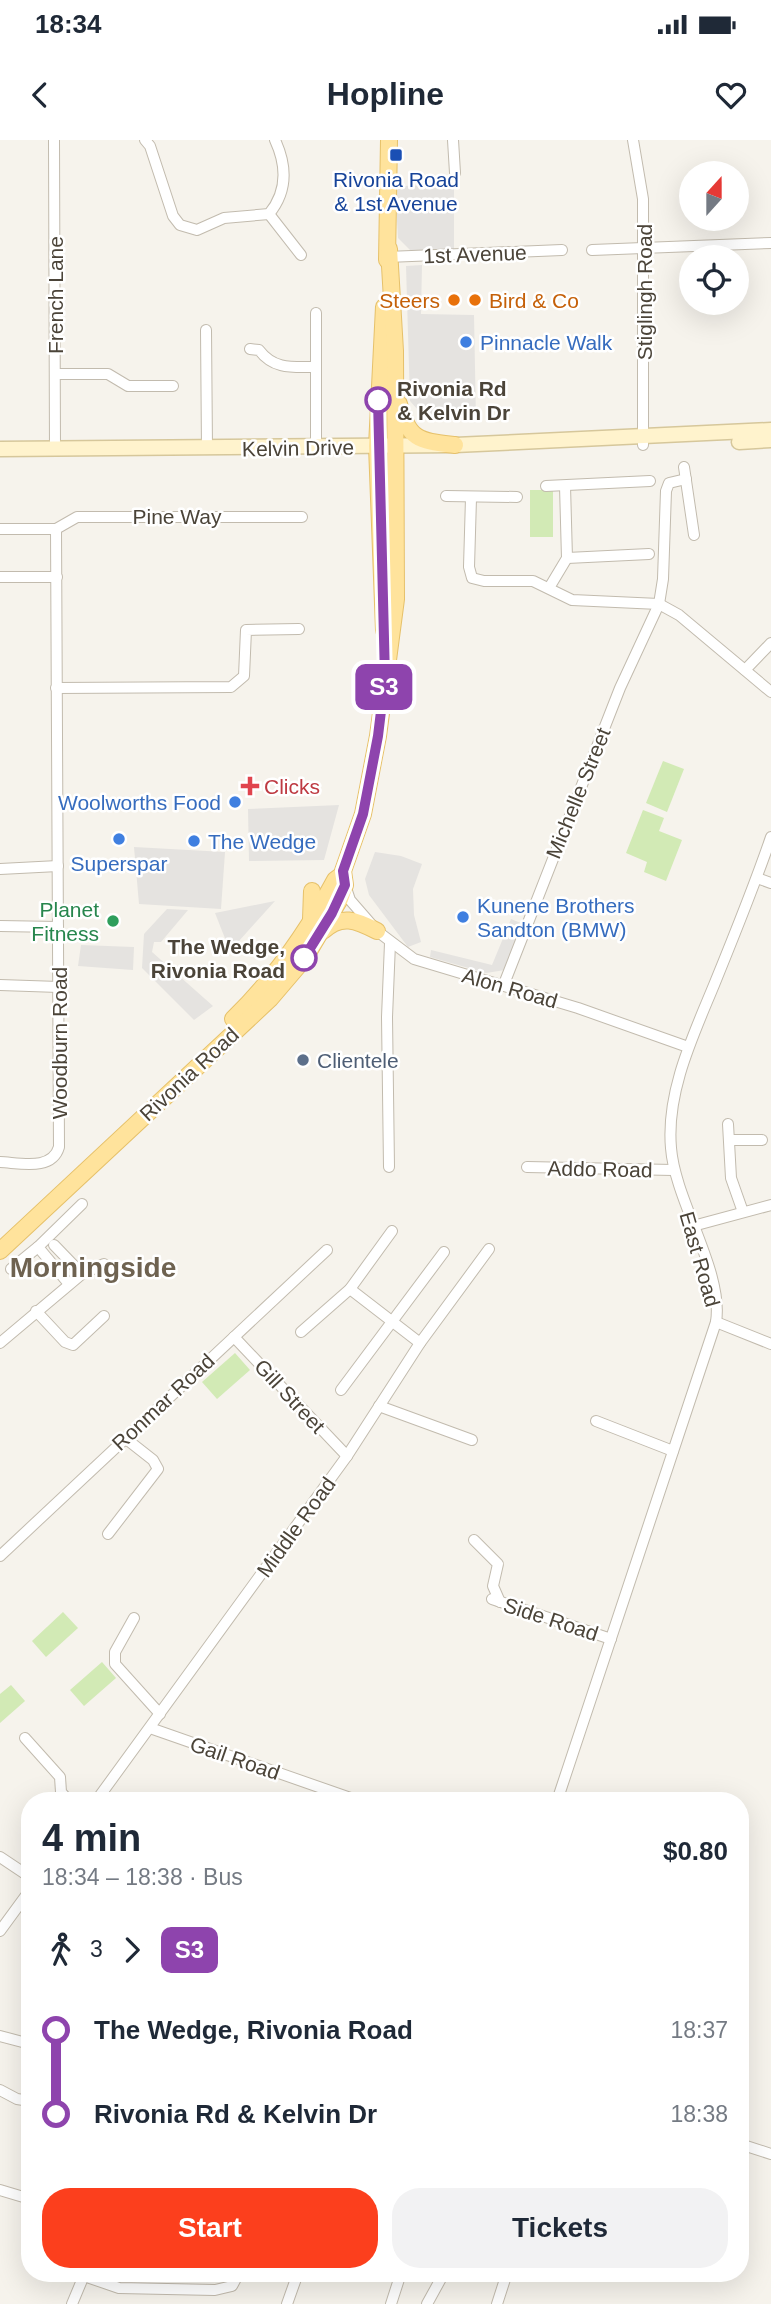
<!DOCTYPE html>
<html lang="en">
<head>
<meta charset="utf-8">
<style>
  :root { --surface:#fff; --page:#f2f2f3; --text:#1f2937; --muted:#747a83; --accent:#fc3f1d }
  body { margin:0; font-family:Helvetica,sans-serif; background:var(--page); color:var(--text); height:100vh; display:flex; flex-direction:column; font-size:26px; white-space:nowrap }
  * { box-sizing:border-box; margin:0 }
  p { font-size:23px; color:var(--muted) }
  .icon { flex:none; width:38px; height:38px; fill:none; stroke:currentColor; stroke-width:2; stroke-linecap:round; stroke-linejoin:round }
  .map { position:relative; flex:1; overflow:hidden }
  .sheet { position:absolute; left:21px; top:1652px; width:728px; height:490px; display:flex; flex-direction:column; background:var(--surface); border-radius:28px; box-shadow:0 7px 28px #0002 }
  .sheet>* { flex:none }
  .badge { padding:0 14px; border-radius:10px; font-size:24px; line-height:46px }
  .needle { width:46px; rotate:21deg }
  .buttons { position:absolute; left:679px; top:21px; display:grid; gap:14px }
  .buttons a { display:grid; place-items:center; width:70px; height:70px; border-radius:50%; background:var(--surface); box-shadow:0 7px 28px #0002; font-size:35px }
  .map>.badge { position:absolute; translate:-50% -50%; box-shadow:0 0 0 4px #fff }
  .legs { display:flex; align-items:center; gap:10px; height:77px; padding:0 21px; font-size:23px }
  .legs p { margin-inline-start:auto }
  .head { display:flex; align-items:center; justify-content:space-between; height:119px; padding:0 21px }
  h1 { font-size:38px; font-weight:700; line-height:52px }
  .cta { display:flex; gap:14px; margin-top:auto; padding:14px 21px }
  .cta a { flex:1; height:80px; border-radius:28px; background:var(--accent); color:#fff; font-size:28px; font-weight:700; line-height:80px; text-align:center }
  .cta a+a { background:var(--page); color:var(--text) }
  ul { padding:0 21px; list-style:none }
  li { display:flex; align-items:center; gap:24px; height:84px; font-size:26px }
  li i { display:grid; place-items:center; width:10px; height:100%; margin:0 9px; background:currentColor }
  li i::after { content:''; width:18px; height:18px; margin:-9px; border:5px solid; border-radius:50%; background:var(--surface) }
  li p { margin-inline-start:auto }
  li:first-child i { background:linear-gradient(#0000 50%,currentColor 0) }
  li:last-child i { background:linear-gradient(currentColor 50%,#0000 0) }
  .status { display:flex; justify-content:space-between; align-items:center; height:49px; padding:0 35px; background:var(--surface); direction:ltr }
  .status svg { height:19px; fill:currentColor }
  header { display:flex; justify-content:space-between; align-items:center; height:91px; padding:0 21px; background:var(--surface); font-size:32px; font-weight:700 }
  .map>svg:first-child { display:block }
  .green { fill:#d2eab5 }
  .parking { fill:#e5e3e0 }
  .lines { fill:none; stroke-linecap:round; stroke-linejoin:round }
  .street-casing { stroke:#c2bbae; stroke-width:12 }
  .secondary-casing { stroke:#d6c79b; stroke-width:17 }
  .primary-casing { stroke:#e6c16a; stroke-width:18 }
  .street { stroke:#fff; stroke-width:10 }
  .secondary { stroke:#fff3cd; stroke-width:14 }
  .primary { stroke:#ffe39c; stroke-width:16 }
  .line-1-casing { stroke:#fff; stroke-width:16 }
  .line-1 { stroke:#8e44ad; stroke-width:10 }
  .transit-dot { fill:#1a4fb4; stroke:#fff; stroke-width:2.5 }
  .food-dot { fill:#e8710a; stroke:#fff; stroke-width:2.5 }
  .shop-dot { fill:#3f7fe0; stroke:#fff; stroke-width:2.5 }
  .stop-1-dot { fill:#fff; stroke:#8e44ad; stroke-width:3.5 }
  .health-dot { fill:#e0444e; stroke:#fff; stroke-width:2.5 }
  .leisure-dot { fill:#2e9e5b; stroke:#fff; stroke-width:2.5 }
  .service-dot { fill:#5c6f8a; stroke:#fff; stroke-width:2.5 }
  .labels { text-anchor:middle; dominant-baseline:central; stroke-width:5; stroke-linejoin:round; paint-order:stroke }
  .transit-label { font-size:21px; fill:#164399; stroke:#fff }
  .street-label { font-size:21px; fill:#4b4439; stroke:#fff }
  .food-label { font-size:21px; fill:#c56008; stroke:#fff; text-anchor:end }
  .shop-label { font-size:21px; fill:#366cbe; stroke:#fff; text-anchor:start }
  .stop-label { font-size:21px; font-weight:bold; fill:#4b4439; stroke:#fff; text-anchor:start }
  .health-label { font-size:21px; fill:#be3a42; stroke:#fff; text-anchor:start }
  .leisure-label { font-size:21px; fill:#27864d; stroke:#fff; text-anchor:end }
  .service-label { font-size:21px; fill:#4e5e75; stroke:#fff; text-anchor:start }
  .district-label { font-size:28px; font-weight:bold; fill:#6e6250; stroke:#fff }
</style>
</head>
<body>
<div class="status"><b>18:34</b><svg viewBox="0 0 49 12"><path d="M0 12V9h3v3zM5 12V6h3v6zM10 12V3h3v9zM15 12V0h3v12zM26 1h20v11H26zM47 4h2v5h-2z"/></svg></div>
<header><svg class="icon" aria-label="back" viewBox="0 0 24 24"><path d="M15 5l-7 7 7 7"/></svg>Hopline<svg class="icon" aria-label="heart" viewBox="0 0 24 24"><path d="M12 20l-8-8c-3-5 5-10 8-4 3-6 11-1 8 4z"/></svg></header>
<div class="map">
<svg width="771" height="2164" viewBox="0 0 771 2164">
  <rect width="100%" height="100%" fill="#f6f3ec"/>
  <g class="green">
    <rect x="530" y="350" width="23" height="47"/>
    <polygon points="663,621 684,629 667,672 646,663"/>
    <polygon points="643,670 664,678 659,691 682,700 666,741 644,732 647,722 626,713"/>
    <polygon points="235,1213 250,1230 217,1259 202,1242"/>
    <polygon points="63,1472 78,1488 46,1517 32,1501"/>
    <polygon points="102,1522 116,1538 84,1566 70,1550"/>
    <polygon points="11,1545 25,1561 0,1583 0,1554"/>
  </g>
  <g class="parking">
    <polygon points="454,45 454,110 410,110 398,98 395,46"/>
    <polygon points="422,125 421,174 474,175 476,280 427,280 410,261 406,126"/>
    <polygon points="339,665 324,720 249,721 248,669"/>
    <polygon points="134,707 225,712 221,769 139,764"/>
    <polygon points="375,712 401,716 422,724 413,749 414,775 421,802 408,807 369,755 365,739"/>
    <polygon points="275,761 230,811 215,773"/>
    <polygon points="167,769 188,770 161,802 154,802 152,812 213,866 194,880 142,828 144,794"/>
    <polygon points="511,779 523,784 505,830 486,833 430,817 431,810 492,825"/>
    <polygon points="81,805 134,807 133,830 78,826"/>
  </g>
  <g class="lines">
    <g class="street-casing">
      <g id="street">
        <polyline points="54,0 55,310"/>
        <path d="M145 0 150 6 173 76 180 85 197 90 224 78 269 74C288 51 287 26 275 0"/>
        <polyline points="453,0 455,33"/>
        <polyline points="633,0 643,59 643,305"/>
        <polyline points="269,74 301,115"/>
        <polyline points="592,110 771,103"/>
        <polyline points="387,117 562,110"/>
        <polyline points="206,190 207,309"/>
        <path d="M250 209 259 210C274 230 293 227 316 227"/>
        <polyline points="55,234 108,234 128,246 173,246"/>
        <polyline points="316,307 316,173"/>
        <polyline points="684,327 694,395"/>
        <polyline points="546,346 650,341"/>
        <polyline points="446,356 517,357"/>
        <polyline points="471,358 469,427 472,438 484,441 533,441 572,460 659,464 679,475 771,552"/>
        <polyline points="0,389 56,389"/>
        <polyline points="56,389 77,377 302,377"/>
        <polyline points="567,418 649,414"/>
        <polyline points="0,437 57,437"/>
        <polyline points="549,448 567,418 565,346"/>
        <polyline points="745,530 771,503"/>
        <polyline points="56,548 231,547 244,536 246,490 299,489"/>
        <polyline points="0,729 58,726"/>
        <polyline points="757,738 771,743"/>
        <polyline points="345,745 350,760 377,791 414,819 578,868 688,907"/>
        <polyline points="0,786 58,787"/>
        <polyline points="504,844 620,548 659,464 663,439 666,351 669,343 686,339"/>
        <polyline points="0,845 59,847"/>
        <polyline points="728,984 731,1038 743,1072"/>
        <polyline points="729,1000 762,1000"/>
        <path d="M0 1022C21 1023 52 1031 59 1007L56 389"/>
        <polyline points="389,1027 387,877 390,803"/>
        <polyline points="527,1027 673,1030"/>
        <polyline points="693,1086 771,1065"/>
        <polyline points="54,1105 82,1134"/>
        <polyline points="11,1129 38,1107"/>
        <polyline points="69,1144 38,1107 82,1064"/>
        <polyline points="350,1149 420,1203"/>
        <polyline points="36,1171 65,1202 73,1205 104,1176"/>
        <polyline points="716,1182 771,1204"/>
        <polyline points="301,1192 350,1149 392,1091"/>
        <polyline points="234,1197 347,1316"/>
        <polyline points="0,1203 82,1134 104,1124"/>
        <polyline points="341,1250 444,1112"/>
        <polyline points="379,1266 472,1300"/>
        <polyline points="596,1281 673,1311"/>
        <polyline points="108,1394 158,1329 153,1320 125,1298"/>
        <polyline points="474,1400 498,1424 493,1446 500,1462"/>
        <polyline points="0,1416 327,1110"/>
        <polyline points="492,1459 611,1499"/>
        <polyline points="134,1478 115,1512 115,1524 160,1574"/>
        <polyline points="150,1588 359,1661"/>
        <polyline points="25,1598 60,1637 61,1652 69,1661"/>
        <polyline points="96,1661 347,1316 420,1203 489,1109"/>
        <path d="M557 1661 716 1182C724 1132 675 1061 671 1008 666 952 693 896 714 845 734 796 754 747 771 697"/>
        <polyline points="0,1717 30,1737"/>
        <polyline points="0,1791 30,1750"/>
        <polyline points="0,1896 30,1904"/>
        <polyline points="0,1950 17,1959 30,1961"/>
        <polyline points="740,2004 771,2014"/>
        <polyline points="0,2050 30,2059"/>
        <polyline points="84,2136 119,2148 215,2150 232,2146 239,2133"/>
        <polyline points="72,2164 85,2133"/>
        <polyline points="287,2164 298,2133"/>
        <polyline points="391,2164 401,2133"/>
        <polyline points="427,2164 444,2133"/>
        <polyline points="497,2164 507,2133"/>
      </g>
    </g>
    <g class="secondary-casing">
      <g id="secondary">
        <polyline points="739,302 771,300"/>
        <polyline points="0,309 455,305 771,290"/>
      </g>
    </g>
    <g class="primary-casing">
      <g id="primary">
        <polyline points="387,120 389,0"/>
        <path d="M399 264C409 301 420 301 455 305"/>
        <polyline points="384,490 377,306 384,167"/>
        <polyline points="311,779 312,751"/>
        <path d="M323 791C341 774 356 780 377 791"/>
        <path d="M233 879C275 838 307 792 335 740L343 734"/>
        <polyline points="0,1111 270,859 305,818 340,759 345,745 343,731 363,674 378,596 396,459 395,211 389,109"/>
      </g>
    </g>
    <use href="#street" class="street"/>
    <use href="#secondary" class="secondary"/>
    <use href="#primary" class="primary"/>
  </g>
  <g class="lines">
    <g class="line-1-casing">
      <polyline id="line-1" points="304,818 332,773 345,745 343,731 363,674 378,596 385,538 378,260"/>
    </g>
    <use href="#line-1" class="line-1"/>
  </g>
  <rect class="transit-dot" x="389" y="8" width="14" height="14" rx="3.5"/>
  <g class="food-dot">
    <circle cx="454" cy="160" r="7"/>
    <circle cx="475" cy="160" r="7"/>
  </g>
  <g class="shop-dot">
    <circle cx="466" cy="202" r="7"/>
    <circle cx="235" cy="662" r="7"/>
    <circle cx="119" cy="699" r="7"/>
    <circle cx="194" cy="701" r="7"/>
    <circle cx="463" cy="777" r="7"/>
  </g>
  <g class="stop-1-dot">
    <circle cx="378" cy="260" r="12"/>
    <circle cx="304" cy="818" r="12"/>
  </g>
  <path class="health-dot" d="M246.5 635.5h7v7h7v7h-7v7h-7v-7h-7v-7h7z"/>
  <circle class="leisure-dot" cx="113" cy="781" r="7"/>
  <circle class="service-dot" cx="303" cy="920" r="7"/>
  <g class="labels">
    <g class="transit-label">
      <text x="396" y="39">Rivonia Road<tspan x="396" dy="24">&amp; 1st Avenue</tspan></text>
    </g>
    <g class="street-label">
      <text transform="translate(475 114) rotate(-2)">1st Avenue</text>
      <text transform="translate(644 152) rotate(-90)">Stiglingh Road</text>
      <text transform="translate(55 155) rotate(-90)">French Lane</text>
      <text transform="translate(298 308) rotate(-1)">Kelvin Drive</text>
      <text x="177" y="376">Pine Way</text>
      <text transform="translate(578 653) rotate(-68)">Michelle Street</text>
      <text transform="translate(510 848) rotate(16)">Alon Road</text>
      <text transform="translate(59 903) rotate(-90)">Woodburn Road</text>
      <text transform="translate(189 934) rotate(-43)">Rivonia Road</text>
      <text transform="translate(600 1029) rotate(1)">Addo Road</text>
      <text transform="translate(700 1119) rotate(74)">East Road</text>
      <text transform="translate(290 1256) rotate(47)">Gill Street</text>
      <text transform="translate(163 1262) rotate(-43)">Ronmar Road</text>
      <text transform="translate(296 1387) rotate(-54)">Middle Road</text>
      <text transform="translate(551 1479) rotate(18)">Side Road</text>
      <text transform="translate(235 1618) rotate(19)">Gail Road</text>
    </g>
    <g class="food-label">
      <text x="440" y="160">Steers</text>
      <text x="489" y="160" text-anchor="start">Bird &amp; Co</text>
    </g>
    <g class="shop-label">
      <text x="480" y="202">Pinnacle Walk</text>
      <text x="221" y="662" text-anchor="end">Woolworths Food</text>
      <text x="208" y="701">The Wedge</text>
      <text x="119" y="723" text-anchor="middle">Superspar</text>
      <text x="477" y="765">Kunene Brothers<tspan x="477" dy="24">Sandton (BMW)</tspan></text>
    </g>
    <g class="stop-label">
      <text x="397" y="248">Rivonia Rd<tspan x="397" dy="24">&amp; Kelvin Dr</tspan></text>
      <text x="285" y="806" text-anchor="end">The Wedge,<tspan x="285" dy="24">Rivonia Road</tspan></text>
    </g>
    <g class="health-label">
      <text x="264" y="646">Clicks</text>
    </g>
    <g class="leisure-label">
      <text x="99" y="769">Planet<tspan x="99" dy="24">Fitness</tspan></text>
    </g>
    <g class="service-label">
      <text x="317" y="920">Clientele</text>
    </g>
    <g class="district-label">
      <text x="93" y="1127">Morningside</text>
    </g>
  </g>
</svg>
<div class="buttons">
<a><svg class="needle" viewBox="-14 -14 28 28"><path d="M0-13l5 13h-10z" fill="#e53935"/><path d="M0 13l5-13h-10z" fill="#747a83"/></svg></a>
<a><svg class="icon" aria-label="locate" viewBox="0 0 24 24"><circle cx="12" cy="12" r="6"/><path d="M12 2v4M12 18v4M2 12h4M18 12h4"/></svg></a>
</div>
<b class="badge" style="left:384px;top:547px;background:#8e44ad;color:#fff">S3</b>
<section class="sheet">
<div class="head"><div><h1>4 min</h1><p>18:34 – 18:38 · Bus</p></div><b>$0.80</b></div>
<div class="legs"><svg class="icon" aria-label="walk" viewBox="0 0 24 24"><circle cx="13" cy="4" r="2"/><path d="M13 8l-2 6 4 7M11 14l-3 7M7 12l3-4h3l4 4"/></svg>3<svg class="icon" aria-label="forward" viewBox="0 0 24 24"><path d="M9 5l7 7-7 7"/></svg><b class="badge" style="background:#8e44ad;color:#fff">S3</b></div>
<ul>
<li><i style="color:#8e44ad"></i><b>The Wedge, Rivonia Road</b><p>18:37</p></li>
<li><i style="color:#8e44ad"></i><b>Rivonia Rd &amp; Kelvin Dr</b><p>18:38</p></li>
</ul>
<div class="cta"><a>Start</a><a>Tickets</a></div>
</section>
</div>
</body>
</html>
